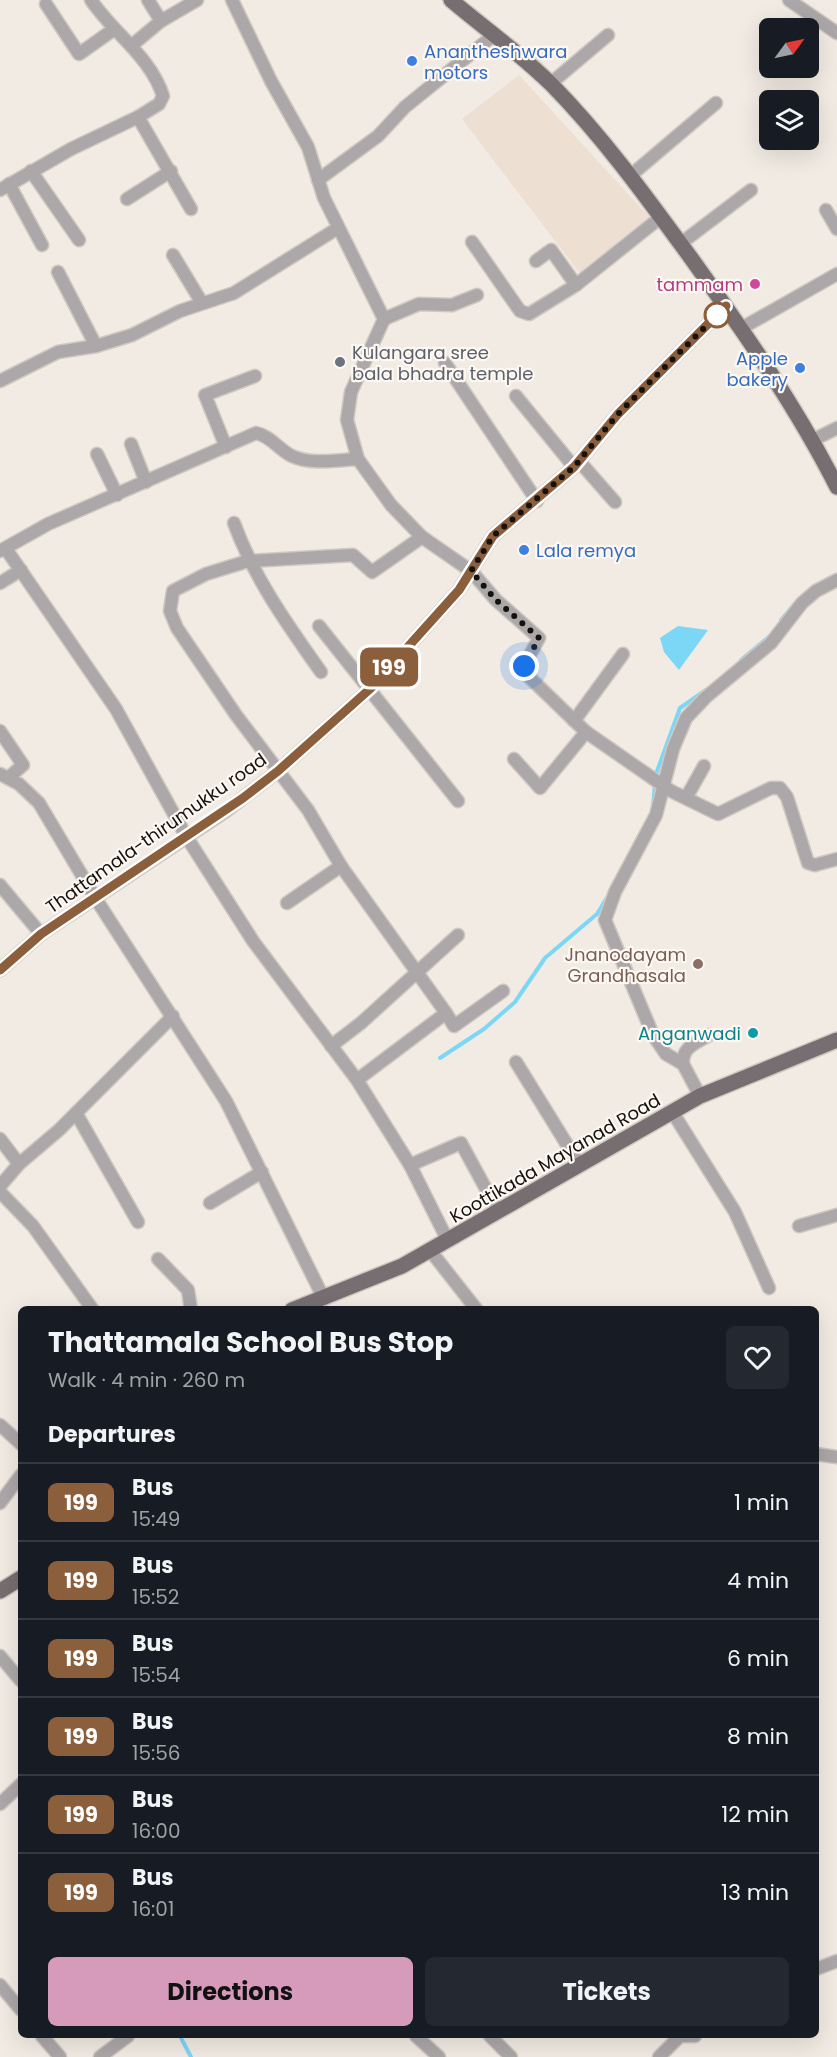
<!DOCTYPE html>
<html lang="en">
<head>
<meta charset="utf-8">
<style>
  :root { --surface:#171b24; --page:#242831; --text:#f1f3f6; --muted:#9ea1a6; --line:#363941; --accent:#d69aba }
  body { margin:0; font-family:Poppins,sans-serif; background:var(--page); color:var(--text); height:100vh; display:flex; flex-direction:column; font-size:22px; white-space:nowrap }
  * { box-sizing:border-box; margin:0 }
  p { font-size:20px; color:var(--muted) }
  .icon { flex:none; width:33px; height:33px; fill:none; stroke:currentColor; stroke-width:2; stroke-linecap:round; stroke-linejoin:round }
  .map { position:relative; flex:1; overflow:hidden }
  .panel { position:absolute; left:18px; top:1306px; width:801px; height:732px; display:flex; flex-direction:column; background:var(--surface); border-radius:9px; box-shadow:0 6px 24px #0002 }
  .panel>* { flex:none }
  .badge { padding:0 12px; border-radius:9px; font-size:21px; line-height:39px }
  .needle { width:39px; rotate:57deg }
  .controls { position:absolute; left:759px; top:18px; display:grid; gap:12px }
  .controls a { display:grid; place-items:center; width:60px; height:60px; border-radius:9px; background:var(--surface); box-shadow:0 6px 24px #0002; font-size:30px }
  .you { position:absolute; width:30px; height:30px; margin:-15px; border:4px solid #fff; border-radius:50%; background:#1a73e8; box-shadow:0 0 0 9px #1a73e833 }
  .map>.badge { position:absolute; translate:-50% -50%; box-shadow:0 0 0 3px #fff }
  h2 { padding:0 30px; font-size:22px; line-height:54px }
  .round { display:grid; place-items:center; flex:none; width:63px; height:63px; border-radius:9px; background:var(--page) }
  .headline { display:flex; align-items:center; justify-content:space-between; height:102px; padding:0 30px }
  h1 { font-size:28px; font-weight:700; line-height:45px }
  .action { display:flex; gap:12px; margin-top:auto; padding:12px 30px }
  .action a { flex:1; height:69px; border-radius:9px; background:var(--accent); color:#111; font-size:24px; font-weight:700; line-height:69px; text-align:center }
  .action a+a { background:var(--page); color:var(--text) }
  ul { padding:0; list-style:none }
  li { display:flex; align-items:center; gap:18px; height:78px; padding:0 30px; border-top:2px solid var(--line) }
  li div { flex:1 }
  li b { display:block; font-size:22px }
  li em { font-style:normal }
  li .badge { min-width:66px; font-weight:700; text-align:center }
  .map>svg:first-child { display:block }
  .built { fill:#eddfd2 }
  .water { fill:#7cd7f6 }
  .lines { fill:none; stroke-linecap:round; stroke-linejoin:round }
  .stream { stroke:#7cd7f6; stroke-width:4 }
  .minor-casing { stroke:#cec8c1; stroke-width:15 }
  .major-casing { stroke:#cec8c1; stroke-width:18 }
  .minor { stroke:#aca7a8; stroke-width:12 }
  .major { stroke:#766e70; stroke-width:15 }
  .line-casing { stroke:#fff; stroke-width:14 }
  .line { stroke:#8b5e3c; stroke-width:9 }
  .walk { stroke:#14120f; stroke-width:6; stroke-dasharray:0 10.8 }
  .shop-dot { fill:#3f7fe0; stroke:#fef8f2; stroke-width:2 }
  .hotel-dot { fill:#d1479c; stroke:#fef8f2; stroke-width:2 }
  .stop-dot { fill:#fff; stroke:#8b5e3c; stroke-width:3 }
  .worship-dot { fill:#6b7280; stroke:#fef8f2; stroke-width:2 }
  .education-dot { fill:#8d6e63; stroke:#fef8f2; stroke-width:2 }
  .culture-dot { fill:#0f9aa8; stroke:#fef8f2; stroke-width:2 }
  .labels { text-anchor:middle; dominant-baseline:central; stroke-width:4.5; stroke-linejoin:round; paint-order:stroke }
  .shop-label { font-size:18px; fill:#366cbe; stroke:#fef8f2; text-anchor:start }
  .hotel-label { font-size:18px; fill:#b23c85; stroke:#fef8f2; text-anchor:end }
  .worship-label { font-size:18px; fill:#5b616d; stroke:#fef8f2; text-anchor:start }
  .street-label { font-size:18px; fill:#14120f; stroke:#fef8f2 }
  .education-label { font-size:18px; fill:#785e54; stroke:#fef8f2; text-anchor:end }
  .culture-label { font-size:18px; fill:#0d838f; stroke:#fef8f2; text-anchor:end }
</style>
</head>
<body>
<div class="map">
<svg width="837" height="2057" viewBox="0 0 837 2057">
  <rect width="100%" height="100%" fill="#f2ebe3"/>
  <polygon class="built" points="519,75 651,219 582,276 462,119"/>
  <polygon class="water" points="678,626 708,630 679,670 664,652 660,638"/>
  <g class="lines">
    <g class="stream">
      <polyline points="781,620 797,601"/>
      <polyline points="741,660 770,636"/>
      <polyline points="656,774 680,708 706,690"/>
      <polyline points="653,806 655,784"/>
      <polyline points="440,1058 484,1029 515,1002 545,958 597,914 608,896"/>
      <polyline points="180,2036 191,2057"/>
    </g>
    <g class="minor-casing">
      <g id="minor">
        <polyline points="148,0 161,21"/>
        <polyline points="232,0 271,81 308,147 324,198 384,319 351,392 347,420 358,459 391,505 422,537 471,571 496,600 539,638 524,666 528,676 586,732 671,791 718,814 771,788 780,788 787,797 808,863 815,865 837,859"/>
        <polyline points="789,0 837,33"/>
        <polyline points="46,4 79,54 113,30"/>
        <polyline points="131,46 161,21 197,0"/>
        <polyline points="550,84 608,35"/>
        <polyline points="138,117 191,209"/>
        <polyline points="31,171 79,240"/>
        <polyline points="630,176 716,103"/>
        <polyline points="318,180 378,136 405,107 494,35"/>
        <polyline points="9,184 42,245"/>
        <path d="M0 190 71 149 138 117 159 104 163 96C151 57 113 33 91 0"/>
        <polyline points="127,199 171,171"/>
        <polyline points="826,210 837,229"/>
        <polyline points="472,242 520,311 529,314 576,285 661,217"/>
        <polyline points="680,244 751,190"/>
        <polyline points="173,255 202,303"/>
        <polyline points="536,261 551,250 576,285"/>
        <polyline points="58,272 96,346"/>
        <polyline points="384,319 419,304 452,305 477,295"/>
        <polyline points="740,329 837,274"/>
        <polyline points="445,363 537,501"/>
        <polyline points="0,381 58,352 96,346 132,335 180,311 234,293 338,228"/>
        <polyline points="516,396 574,467"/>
        <polyline points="813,440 837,428"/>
        <polyline points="131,444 146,482"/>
        <polyline points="226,447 205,395 255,376"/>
        <polyline points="97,454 117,495"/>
        <polyline points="579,461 615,502"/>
        <path d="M234 523C254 578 287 624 321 672"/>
        <polyline points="422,537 372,572 353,555 248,561 206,574 173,591 170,611 177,628 236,715 308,810 341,866 446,1013"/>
        <polyline points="6,549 116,709 186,836 253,941 357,1080 410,1165 448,1241"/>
        <path d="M0 551 48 524 256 433C271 436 279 450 292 456 310 465 338 460 358 459"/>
        <polyline points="0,583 21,570"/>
        <polyline points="319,626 458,801"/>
        <polyline points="574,721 623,654"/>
        <polyline points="0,731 23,765 8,778"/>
        <polyline points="514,759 540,788 586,732"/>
        <polyline points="0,774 19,784 39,803 96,899 226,1101 324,1299"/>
        <polyline points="686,798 704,766"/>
        <polyline points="0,885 41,934"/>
        <polyline points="287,903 341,866"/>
        <polyline points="0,970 41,934 226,811 278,771 371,688 459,590 493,536 574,467 618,414 726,306"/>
        <polyline points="331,1046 361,1023 458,935"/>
        <polyline points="516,1062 579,1164"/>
        <path d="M683 1064C682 1047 696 1043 709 1035"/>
        <polyline points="357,1080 446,1013 454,1026 503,991"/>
        <polyline points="700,1096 683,1064 666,1054 653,1035 605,920 615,892 656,815 673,749 686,718 706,697 771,643 802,603 816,591 837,580"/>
        <polyline points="76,1113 138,1222"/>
        <polyline points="673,1113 735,1212 769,1288"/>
        <polyline points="0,1139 19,1164"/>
        <polyline points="410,1165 461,1143 498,1211"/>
        <polyline points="0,1186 19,1164 59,1130 173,1016"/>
        <polyline points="0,1192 33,1226 93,1310"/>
        <polyline points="210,1203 262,1172"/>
        <polyline points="799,1226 837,1215"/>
        <polyline points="429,1249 477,1310"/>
        <polyline points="158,1259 188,1290 191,1310"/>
        <polyline points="0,1425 21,1444"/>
        <polyline points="816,1454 837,1457"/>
        <polyline points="0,1503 21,1475"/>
        <polyline points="0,1656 21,1681"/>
        <polyline points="0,1804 21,1784"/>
        <polyline points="816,1969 837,1961"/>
        <polyline points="0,1985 21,2010"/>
        <polyline points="42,2036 60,2057"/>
        <polyline points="416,2036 439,2057"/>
        <polyline points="490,2036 511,2057"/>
        <polyline points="100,2057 128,2036"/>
        <polyline points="659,2057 680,2036 695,2036"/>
      </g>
    </g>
    <g class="major-casing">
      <g id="major">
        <path d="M451 0C484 28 521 54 552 85 604 138 647 198 691 258 744 332 796 406 837 487"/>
        <polyline points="292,1310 402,1266 700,1096 837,1040"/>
        <polyline points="0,1591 21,1578"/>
      </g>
    </g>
    <use href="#minor" class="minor"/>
    <use href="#major" class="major"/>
  </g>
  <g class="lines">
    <g class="line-casing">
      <polyline id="line" points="0,970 41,934 243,798 278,771 371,688 459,590 493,536 574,467 618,414 726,306"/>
    </g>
    <use href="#line" class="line"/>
    <polyline class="walk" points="524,666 539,638 496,600 471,571 493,536 574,467 618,414 717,315"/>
  </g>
  <g class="shop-dot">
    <circle cx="412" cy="61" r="6"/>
    <circle cx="800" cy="368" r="6"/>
    <circle cx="524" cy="550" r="6"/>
  </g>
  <circle class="hotel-dot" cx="755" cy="284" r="6"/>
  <circle class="stop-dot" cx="717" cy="315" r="12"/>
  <circle class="worship-dot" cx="340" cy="362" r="6"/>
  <circle class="education-dot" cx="698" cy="964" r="6"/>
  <circle class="culture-dot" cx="753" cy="1033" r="6"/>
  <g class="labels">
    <g class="shop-label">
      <text x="424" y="51">Anantheshwara<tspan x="424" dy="21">motors</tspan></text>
      <text x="788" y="358" text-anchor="end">Apple<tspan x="788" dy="21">bakery</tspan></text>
      <text x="536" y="550">Lala remya</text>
    </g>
    <g class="hotel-label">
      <text x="743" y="284">tammam</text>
    </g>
    <g class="worship-label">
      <text x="352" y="352">Kulangara sree<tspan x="352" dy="21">bala bhadra temple</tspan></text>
    </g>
    <g class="street-label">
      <text transform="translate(156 833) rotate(-35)">Thattamala-thirumukku road</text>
      <text transform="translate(555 1158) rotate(-30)">Koottikada Mayanad Road</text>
    </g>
    <g class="education-label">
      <text x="686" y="954">Jnanodayam<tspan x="686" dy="21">Grandhasala</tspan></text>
    </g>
    <g class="culture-label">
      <text x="741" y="1033">Anganwadi</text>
    </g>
  </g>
</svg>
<div class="controls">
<a><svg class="needle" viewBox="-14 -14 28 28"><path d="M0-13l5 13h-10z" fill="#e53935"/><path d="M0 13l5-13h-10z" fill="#9ea1a6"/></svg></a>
<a><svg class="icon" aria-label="layers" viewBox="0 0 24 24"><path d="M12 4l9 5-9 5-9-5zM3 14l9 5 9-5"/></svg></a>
</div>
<div class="you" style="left:524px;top:666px"></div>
<b class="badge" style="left:389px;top:667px;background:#8b5e3c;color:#fff">199</b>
<section class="panel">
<div class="headline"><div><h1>Thattamala School Bus Stop</h1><p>Walk · 4 min · 260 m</p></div><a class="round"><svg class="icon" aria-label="heart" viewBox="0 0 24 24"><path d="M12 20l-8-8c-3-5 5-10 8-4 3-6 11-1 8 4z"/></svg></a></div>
<h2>Departures</h2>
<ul>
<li><span class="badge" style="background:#8b5e3c;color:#fff">199</span><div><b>Bus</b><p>15:49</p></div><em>1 min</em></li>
<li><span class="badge" style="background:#8b5e3c;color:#fff">199</span><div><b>Bus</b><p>15:52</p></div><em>4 min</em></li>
<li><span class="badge" style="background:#8b5e3c;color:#fff">199</span><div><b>Bus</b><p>15:54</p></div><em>6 min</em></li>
<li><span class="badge" style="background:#8b5e3c;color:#fff">199</span><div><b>Bus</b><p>15:56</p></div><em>8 min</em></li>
<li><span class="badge" style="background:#8b5e3c;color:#fff">199</span><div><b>Bus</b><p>16:00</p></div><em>12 min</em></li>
<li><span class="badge" style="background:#8b5e3c;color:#fff">199</span><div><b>Bus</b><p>16:01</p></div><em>13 min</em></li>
</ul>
<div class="action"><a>Directions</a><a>Tickets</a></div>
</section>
</div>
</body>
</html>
